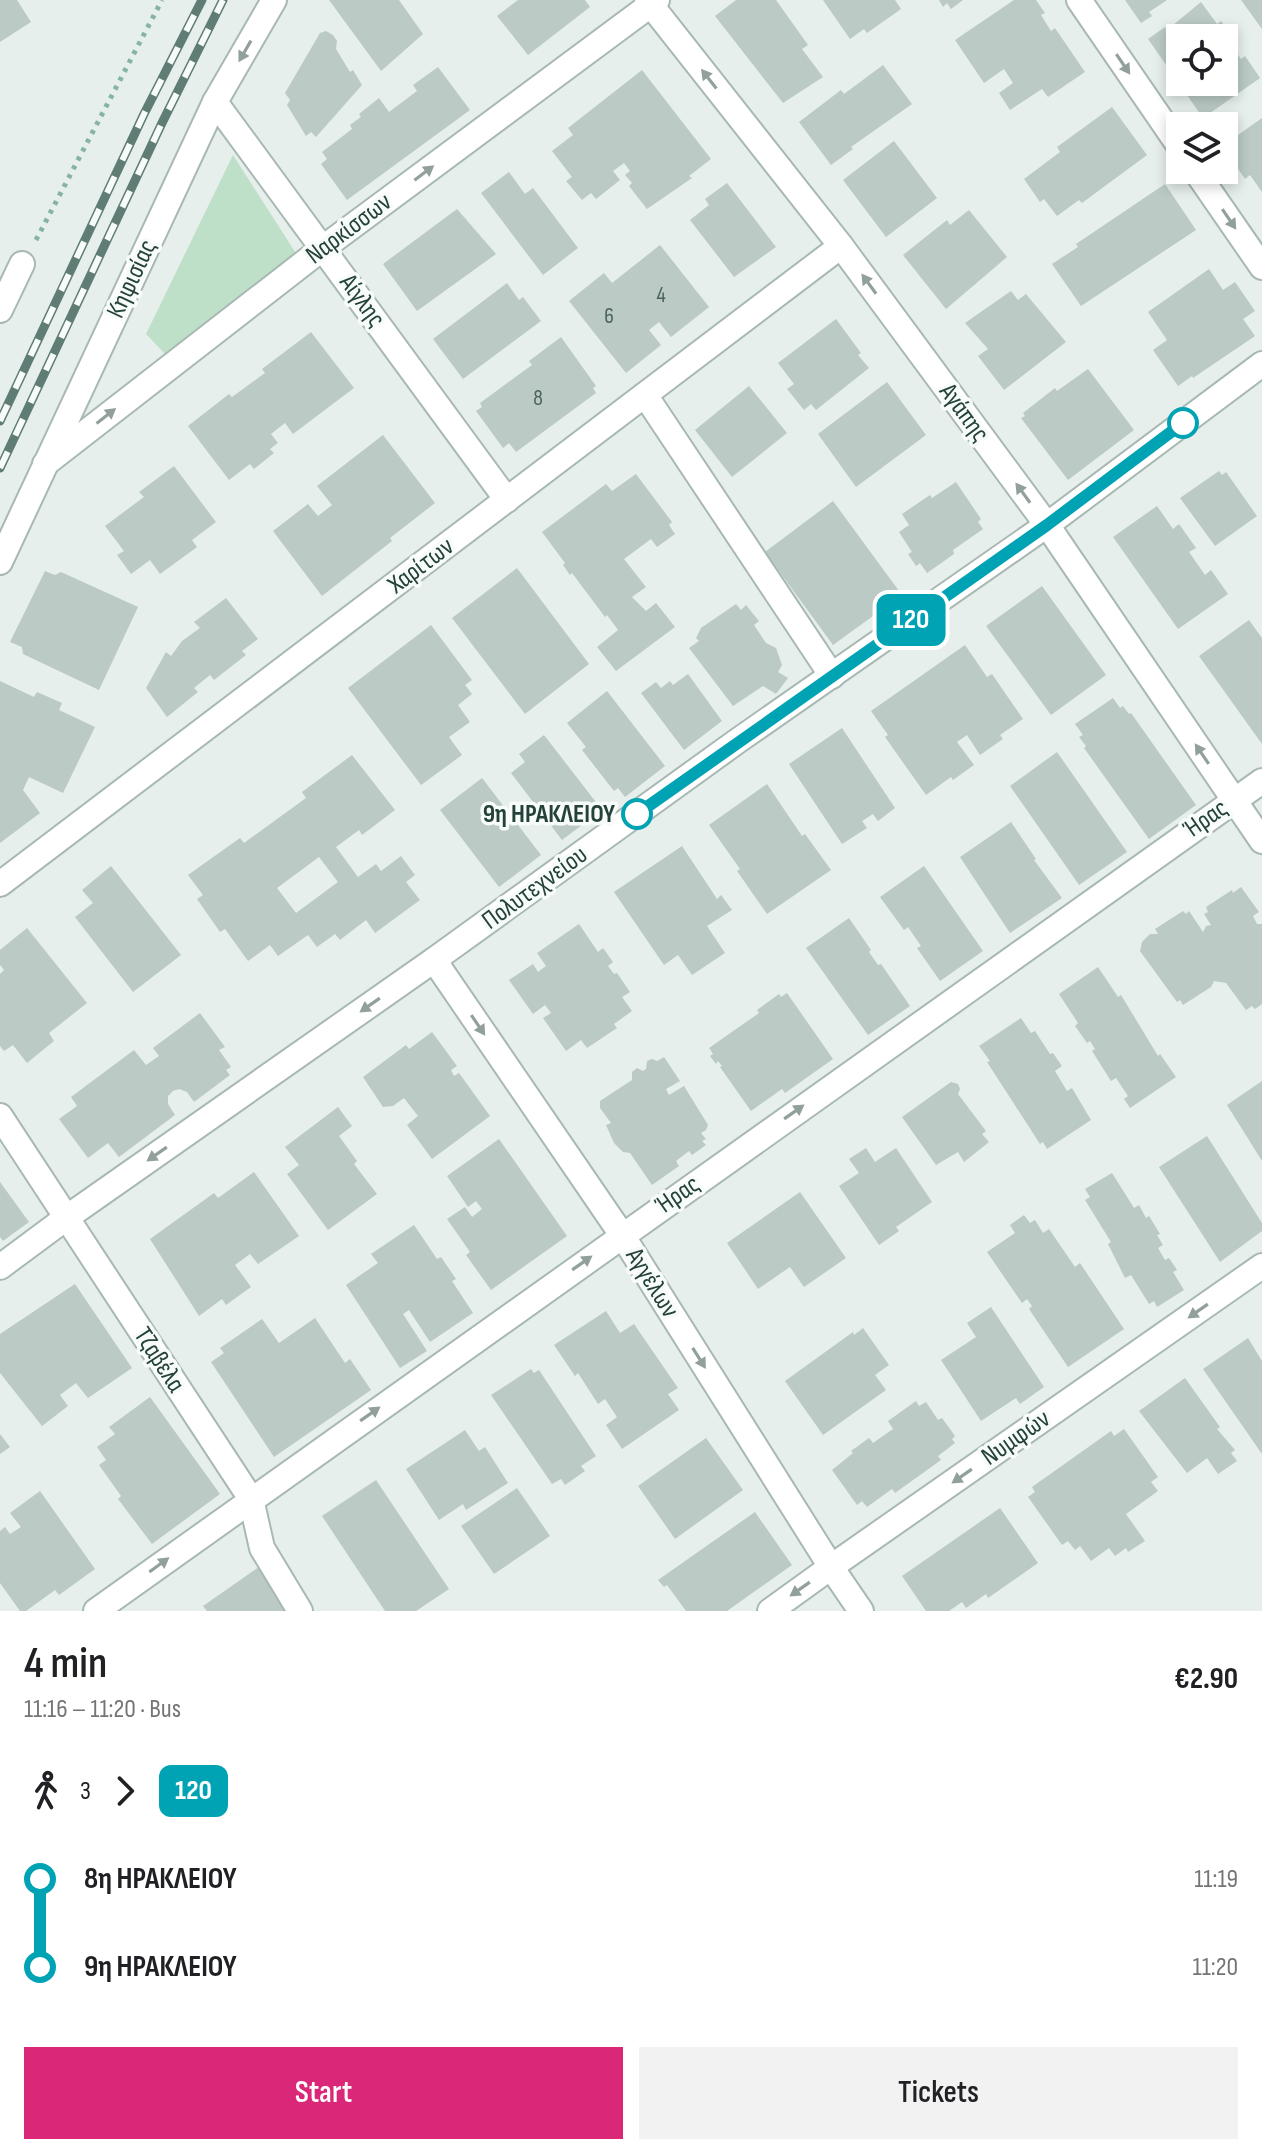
<!DOCTYPE html>
<html lang="en">
<head>
<meta charset="utf-8">
<style>
  :root { --surface:#fff; --page:#f2f2f2; --text:#202124; --muted:#757577; --accent:#db2777 }
  body { margin:0; font-family:"Sofia Sans Condensed",sans-serif; background:var(--page); color:var(--text); height:100vh; display:flex; flex-direction:column; font-size:30px; white-space:nowrap }
  * { box-sizing:border-box; margin:0 }
  p { font-size:26px; color:var(--muted) }
  .icon { flex:none; width:44px; height:44px; fill:none; stroke:currentColor; stroke-width:2; stroke-linecap:round; stroke-linejoin:round }
  .map { position:relative; height:1611px; overflow:hidden }
  .drawer { display:flex; flex-direction:column; background:var(--surface); flex:1 }
  .drawer>* { flex:none }
  .badge { padding:0 16px; border-radius:12px; font-size:28px; line-height:52px }
  .controls { position:absolute; left:1166px; top:24px; display:grid; gap:16px }
  .controls a { display:grid; place-items:center; width:72px; height:72px; border-radius:0px; background:var(--surface); box-shadow:0 4px 12px #0003; font-size:40px }
  .map>.badge { position:absolute; translate:-50% -50%; box-shadow:0 0 0 4px #fff }
  .legs { display:flex; align-items:center; gap:12px; height:88px; padding:0 24px; font-size:26px }
  .legs p { margin-inline-start:auto }
  .overview { display:flex; align-items:center; justify-content:space-between; height:136px; padding:0 24px }
  h1 { font-size:44px; font-weight:600; line-height:60px }
  .action { display:flex; gap:16px; margin-top:auto; padding:16px 24px }
  .action a { flex:1; height:92px; border-radius:0px; background:var(--accent); color:#fff; font-size:32px; font-weight:600; line-height:92px; text-align:center }
  .action a+a { background:var(--page); color:var(--text) }
  ul { padding:0 24px; list-style:none }
  li { display:flex; align-items:center; gap:28px; height:88px; font-size:30px }
  li i { display:grid; place-items:center; width:12px; height:100%; margin:0 10px; background:currentColor }
  li i::after { content:''; width:20px; height:20px; margin:-10px; border:6px solid; border-radius:50%; background:var(--surface) }
  li p { margin-inline-start:auto }
  li:first-child i { background:linear-gradient(#0000 50%,currentColor 0) }
  li:last-child i { background:linear-gradient(currentColor 50%,#0000 0) }
  .map>svg:first-child { display:block }
  .green { fill:#bfe0c8 }
  .building { fill:#bbcac4; fill-rule:evenodd }
  .lines { fill:none; stroke-linecap:round; stroke-linejoin:round }
  .minor-casing { stroke:#a8b8b2; stroke-width:28 }
  .tertiary-casing { stroke:#a8b8b2; stroke-width:28 }
  .path { stroke:#86b3a5; stroke-width:5; stroke-dasharray:4 6; stroke-linecap:butt }
  .minor { stroke:#fff; stroke-width:24 }
  .tertiary { stroke:#fff; stroke-width:24 }
  .rail-casing { stroke:#5f7d75; stroke-width:9 }
  .rail { stroke:#f7fbf9; stroke-width:6; stroke-dasharray:18; stroke-linecap:butt }
  .oneway { fill:#92a09c }
  .line-1-casing { stroke:#fff; stroke-width:18 }
  .line-1 { stroke:#00a3b4; stroke-width:12 }
  .stop-1-dot { fill:#fff; stroke:#00a3b4; stroke-width:4 }
  .labels { text-anchor:middle; dominant-baseline:central; stroke-width:7; stroke-linejoin:round; paint-order:stroke }
  .number-label { font-size:22px; fill:#4a645c }
  .street-label { font-size:26px; fill:#24423a; stroke:#f7fbf9 }
  .stop-label { font-size:26px; font-weight:bold; fill:#24423a; stroke:#f7fbf9; text-anchor:end }
</style>
</head>
<body>
<div class="map">
<svg width="1262" height="1611" viewBox="0 0 1262 1611">
  <rect width="100%" height="100%" fill="#e6efeb"/>
  <polygon class="green" points="233,155 299,258 166,355 146,334"/>
  <g class="building">
    <polygon points="0,0 17,0 31,22 0,42"/>
    <polygon points="329,0 399,0 423,34 381,71"/>
    <polygon points="518,0 585,0 590,7 528,55 497,16"/>
    <polygon points="736,0 776,0 808,45 802,49 823,77 783,103 715,16"/>
    <polygon points="823,0 895,0 901,9 867,33 864,29 850,39"/>
    <polygon points="939,0 963,0 951,9 947,3 943,7"/>
    <polygon points="1014,0 1036,0 1045,13 1041,15 1051,31 1055,28 1085,72 1048,97 1042,89 1010,110 999,93 1013,83 1004,69 984,83 955,40"/>
    <polygon points="1125,0 1167,0 1149,12 1152,16 1141,23"/>
    <polygon points="1241,0 1262,0 1262,29"/>
    <path d="M1201 2 1217 24 1221 21 1233 38 1228 41 1241 59 1245 56 1260 78 1203 118 1148 39 1165 27 1167 30ZM1180 38H1224V82H1180Z"/>
    <polygon points="326,31 333,35 337,41 336,49 350,72 353,70 362,85 316,137 311,132 306,136 287,105 290,100 285,93 320,33"/>
    <polygon points="883,65 912,104 851,147 853,149 831,165 799,122 841,90 844,94"/>
    <polygon points="438,67 470,110 347,200 321,164 327,159 322,152 352,129 350,125 361,117 359,114 379,98 389,112 417,91 413,85"/>
    <polygon points="642,70 711,159 689,176 692,178 647,209 629,186 632,183 625,175 630,171 624,163 613,171 620,180 596,199 591,193 582,200 566,181 572,177 552,151 573,135 568,128"/>
    <polygon points="1112,107 1147,155 1082,203 1079,200 1057,216 1044,199 1040,202 1024,179 1060,152 1057,147"/>
    <polygon points="1262,118 1262,192 1250,175 1245,179 1224,148 1224,145"/>
    <polygon points="894,141 937,198 886,237 843,180"/>
    <polygon points="509,172 525,194 533,188 578,248 543,275 481,193"/>
    <polygon points="727,183 776,247 734,277 690,220 709,205 705,199"/>
    <polygon points="1165,184 1196,230 1081,306 1052,264 1078,247 1076,244"/>
    <polygon points="457,209 496,254 417,311 383,264"/>
    <polygon points="969,210 1007,257 946,309 903,255 947,220 950,225"/>
    <polygon points="660,245 709,307 671,337 659,322 649,330 661,345 626,373 569,301 604,273 612,283"/>
    <polygon points="1209,269 1223,290 1235,282 1255,311 1243,319 1255,336 1193,378 1192,376 1178,386 1153,350 1167,340 1148,312"/>
    <polygon points="507,283 519,300 523,297 541,321 463,379 433,339"/>
    <polygon points="1011,291 1018,300 1026,294 1066,342 1004,390 978,356 988,349 965,323"/>
    <polygon points="836,319 861,353 858,355 869,368 816,410 811,404 804,410 787,389 794,384 778,363"/>
    <polygon points="311,332 354,388 293,434 285,423 271,434 278,443 270,449 274,453 254,469 250,464 229,480 188,426 229,394 232,397 265,373 262,369"/>
    <polygon points="561,337 596,386 593,388 596,393 516,452 509,443 503,448 476,411 482,407 480,403 532,365 529,361"/>
    <polygon points="1088,369 1134,430 1068,480 1021,418 1025,416 1023,413 1055,388 1057,391"/>
    <polygon points="887,382 926,435 856,487 818,434"/>
    <polygon points="749,386 787,433 732,477 695,430"/>
    <polygon points="383,435 435,503 390,538 392,541 322,596 273,531 308,504 318,516 332,505 317,486"/>
    <polygon points="174,466 216,522 192,540 197,547 160,574 150,560 131,574 117,555 124,551 105,526 144,497 139,492"/>
    <polygon points="1219,471 1222,475 1226,472 1257,516 1215,546 1180,498"/>
    <polygon points="636,474 672,522 669,525 675,534 657,547 651,539 624,559 646,587 632,597 646,611 656,603 675,627 616,671 597,647 618,630 607,615 605,617 572,573 570,575 563,565 565,563 542,532 606,484 612,491"/>
    <polygon points="956,482 981,519 978,522 983,529 953,550 954,554 927,573 920,563 916,566 908,554 912,552 899,532 909,525 902,514 930,495 932,498"/>
    <polygon points="833,501 902,595 833,645 765,552"/>
    <polygon points="1157,506 1173,529 1179,524 1196,548 1189,552 1205,575 1211,570 1228,594 1178,629 1113,537"/>
    <polygon points="517,568 589,664 525,714 452,618"/>
    <polygon points="45,571 55,575 61,572 138,607 99,690 23,654 22,647 10,642"/>
    <polygon points="1042,586 1106,675 1051,715 986,626"/>
    <polygon points="226,598 258,639 242,651 246,655 214,680 210,675 194,688 198,692 167,717 146,688 166,652 171,656 182,641 200,628 194,622"/>
    <polygon points="736,604 741,610 746,605 759,621 754,625 766,643 776,648 782,665 778,672 788,678 776,694 763,686 733,706 689,648 699,641 696,638 701,628"/>
    <polygon points="1249,620 1262,638 1262,744 1199,656"/>
    <polygon points="431,625 472,680 465,685 472,694 458,705 470,722 449,737 462,755 421,785 348,688"/>
    <polygon points="965,645 987,677 992,674 1023,719 1000,735 1003,739 980,755 967,735 957,742 974,765 953,780 951,777 926,795 885,737 888,735 871,711"/>
    <polygon points="688,674 722,721 684,750 641,693 656,682 661,688 670,681 673,685"/>
    <polygon points="0,681 34,697 37,692 62,703 59,710 95,727 63,793 29,777 23,790 40,813 0,843"/>
    <polygon points="607,691 665,766 625,797 618,788 614,791 582,750 586,747 567,723"/>
    <polygon points="1113,698 1120,708 1123,706 1129,714 1131,713 1196,805 1149,839 1084,748 1086,746 1079,737 1083,735 1075,724"/>
    <polygon points="842,728 895,808 878,821 873,814 862,821 867,828 842,844 789,764"/>
    <polygon points="544,735 602,810 562,840 511,773 525,762 519,754"/>
    <polygon points="1057,752 1127,852 1079,885 1010,786"/>
    <path d="M352 755 395 810 362 835 359 830 336 847 358 877 376 864 381 871 401 856 415 875 406 882 420 900 375 933 366 920 340 940 335 934 317 947 308 935 278 956 270 945 248 961 225 929 220 932 197 899 203 895 188 875 240 838 244 843 306 798 302 792ZM319 857 338 882 296 913 277 888Z"/>
    <polygon points="482,778 541,855 499,887 440,810"/>
    <polygon points="767,784 802,836 805,834 831,870 767,914 737,871 740,869 709,825"/>
    <polygon points="1011,822 1036,859 1034,860 1062,898 1010,933 960,857"/>
    <polygon points="682,846 717,899 721,895 732,910 707,926 725,953 692,975 678,955 664,965 614,892"/>
    <polygon points="111,866 181,955 133,992 75,917 93,903 82,890"/>
    <polygon points="924,866 983,951 940,981 917,948 921,946 908,927 904,930 880,897"/>
    <polygon points="1241,887 1259,912 1253,916 1257,924 1262,924 1262,1004 1255,1009 1252,1006 1246,1010 1226,983 1214,981 1211,987 1183,1005 1180,1000 1177,1002 1140,951 1142,942 1150,934 1158,934 1155,929 1183,911 1186,914 1189,911 1203,932 1206,926 1211,925 1204,914 1208,912 1206,907 1232,890 1233,893"/>
    <polygon points="849,918 871,950 869,952 878,965 881,964 910,1006 868,1035 806,948"/>
    <polygon points="579,924 598,952 603,948 613,962 608,966 614,974 617,973 630,992 622,997 632,1011 614,1024 617,1028 587,1048 581,1040 566,1051 543,1018 551,1013 545,1005 533,1014 509,980 533,964 538,972 546,966 537,953"/>
    <polygon points="27,928 87,1003 49,1033 54,1041 27,1063 13,1045 4,1051 0,1046 0,974 4,970 0,965 0,950"/>
    <polygon points="1098,967 1118,997 1121,995 1158,1056 1160,1054 1176,1077 1130,1108 1124,1099 1128,1096 1116,1078 1111,1081 1092,1051 1095,1049 1090,1041 1087,1043 1075,1026 1078,1023 1059,994"/>
    <polygon points="787,993 833,1059 785,1093 782,1089 751,1111 720,1067 722,1066 718,1061 716,1064 710,1056 713,1054 709,1048 759,1013 757,1010 779,994 781,997"/>
    <polygon points="200,1013 225,1047 219,1050 231,1067 226,1070 230,1075 194,1102 187,1092 179,1089 173,1091 168,1096 168,1104 175,1115 119,1157 108,1143 88,1158 59,1119 77,1106 71,1097 134,1050 146,1065 159,1056 153,1048"/>
    <polygon points="1021,1018 1031,1033 1035,1031 1050,1054 1053,1053 1062,1066 1055,1071 1067,1091 1072,1088 1091,1120 1047,1149 1043,1142 1040,1144 987,1062 990,1061 979,1046"/>
    <polygon points="432,1032 457,1066 451,1070 454,1076 459,1073 490,1116 432,1159 407,1125 418,1116 404,1098 393,1106 383,1107 363,1077 406,1045 409,1049"/>
    <polygon points="664,1057 680,1081 666,1089 669,1095 684,1086 708,1125 706,1130 701,1133 706,1139 702,1141 706,1145 692,1155 689,1151 676,1161 679,1166 652,1185 630,1153 623,1152 614,1143 606,1125 611,1123 600,1108 600,1101 632,1080 632,1072 637,1068 643,1071 646,1069 647,1061 652,1059 657,1061"/>
    <polygon points="1262,1081 1262,1161 1227,1105"/>
    <polygon points="951,1082 958,1084 960,1089 958,1094 986,1131 982,1134 989,1142 964,1162 958,1152 936,1165 902,1117"/>
    <polygon points="338,1107 352,1126 339,1136 357,1161 354,1164 377,1194 328,1230 287,1174 299,1165 285,1147"/>
    <polygon points="1207,1136 1262,1223 1262,1231 1220,1262 1159,1167"/>
    <polygon points="499,1139 567,1236 491,1290 466,1255 470,1252 447,1219 465,1207 472,1217 482,1209 476,1201 468,1207 447,1176"/>
    <polygon points="866,1148 875,1162 896,1148 932,1202 896,1227 899,1231 879,1245 839,1186 859,1173 849,1159"/>
    <polygon points="254,1172 299,1236 258,1264 250,1254 235,1265 251,1287 226,1305 222,1299 199,1316 150,1239 214,1193 218,1198"/>
    <polygon points="1112,1173 1134,1208 1139,1205 1146,1218 1149,1216 1160,1234 1157,1235 1163,1245 1158,1248 1165,1260 1169,1258 1177,1270 1173,1272 1184,1290 1157,1307 1154,1301 1149,1304 1131,1275 1125,1278 1108,1244 1111,1242 1085,1200 1090,1197 1085,1189"/>
    <polygon points="0,1182 29,1222 3,1241 0,1237"/>
    <polygon points="800,1192 846,1258 804,1287 790,1267 758,1289 727,1243"/>
    <polygon points="1024,1215 1030,1223 1035,1220 1043,1233 1049,1229 1075,1267 1080,1263 1124,1329 1068,1367 1029,1309 1032,1306 1027,1299 1022,1303 987,1252 1015,1233 1010,1225"/>
    <polygon points="414,1225 437,1259 441,1257 456,1279 452,1281 473,1313 430,1342 409,1310 403,1314 427,1351 400,1368 346,1285 378,1263 371,1254"/>
    <polygon points="75,1284 132,1368 88,1398 76,1383 60,1395 68,1406 42,1426 0,1373 0,1334"/>
    <polygon points="991,1307 1044,1387 1020,1404 1016,1398 981,1421 941,1360 976,1337 967,1323"/>
    <polygon points="606,1311 620,1333 634,1324 678,1388 668,1394 679,1410 622,1449 606,1425 617,1417 605,1399 598,1404 578,1373 575,1376 554,1345"/>
    <polygon points="315,1318 345,1363 350,1359 371,1390 274,1457 211,1362 224,1353 220,1348 262,1319 279,1343"/>
    <polygon points="863,1328 889,1365 875,1375 886,1390 823,1435 785,1381 853,1332 854,1335"/>
    <polygon points="1248,1338 1262,1361 1262,1454 1203,1369"/>
    <polygon points="531,1369 534,1373 539,1370 596,1456 581,1466 585,1471 565,1485 561,1479 552,1484 491,1395"/>
    <polygon points="1185,1378 1220,1427 1217,1429 1235,1450 1231,1453 1237,1461 1218,1474 1207,1458 1187,1473 1139,1411"/>
    <polygon points="150,1397 220,1494 152,1544 118,1499 121,1496 99,1465 106,1460 97,1447 115,1434 109,1427"/>
    <polygon points="916,1401 919,1406 926,1402 938,1420 942,1418 955,1436 952,1439 955,1443 938,1456 941,1460 895,1493 892,1489 867,1507 862,1501 857,1505 832,1470 853,1453 851,1451 869,1438 873,1443 893,1429 888,1421"/>
    <polygon points="1124,1429 1158,1477 1151,1482 1158,1491 1126,1514 1145,1541 1128,1552 1126,1548 1115,1556 1109,1548 1091,1561 1080,1546 1075,1550 1068,1541 1062,1545 1028,1497 1035,1492 1032,1487 1111,1431 1114,1436"/>
    <polygon points="465,1430 479,1451 485,1447 508,1483 466,1510 463,1504 439,1520 406,1469"/>
    <polygon points="0,1434 10,1447 0,1454"/>
    <polygon points="706,1438 743,1490 675,1539 638,1486"/>
    <polygon points="376,1480 449,1589 416,1611 385,1611 322,1516"/>
    <polygon points="517,1488 550,1536 494,1574 461,1526"/>
    <polygon points="40,1491 95,1569 59,1595 55,1590 26,1611 20,1611 0,1583 0,1531 5,1527 10,1534 21,1527 10,1513"/>
    <polygon points="1000,1508 1038,1563 988,1598 986,1594 966,1608 962,1602 949,1611 926,1611 902,1576"/>
    <polygon points="755,1512 792,1565 727,1611 686,1611 667,1585 664,1587 658,1580"/>
    <polygon points="263,1564 295,1611 207,1611 203,1606"/>
  </g>
  <g class="lines">
    <g class="minor-casing">
      <g id="minor">
        <polyline points="647,0 841,246 1047,525 1262,841"/>
        <polyline points="1079,0 1180,147"/>
        <polyline points="215,102 507,500"/>
        <polyline points="1195,170 1262,267"/>
        <polyline points="0,310 22,264"/>
        <polyline points="645,395 832,676"/>
        <polyline points="45,464 323,248 657,0"/>
        <polyline points="0,562 215,102 274,0"/>
        <polyline points="0,884 841,246"/>
        <polyline points="0,1116 251,1499 262,1548 300,1611"/>
        <polyline points="0,1267 66,1218 434,960"/>
        <polyline points="96,1611 1262,781"/>
        <polyline points="861,1611 831,1567 1262,1266"/>
      </g>
    </g>
    <g class="tertiary-casing">
      <polyline id="tertiary" points="770,1611 831,1567 622,1235 434,960 736,742 1047,525 1262,364"/>
    </g>
    <polyline class="path" points="36,240 162,0"/>
    <use href="#minor" class="minor"/>
    <use href="#tertiary" class="tertiary"/>
    <g class="rail-casing">
      <g id="rail">
        <polyline points="0,421 144,114 202,0"/>
        <polyline points="0,468 162,123 223,0"/>
      </g>
    </g>
    <use href="#rail" class="rail"/>
  </g>
  <defs><path id="oneway-solid" d="M-6-.8H1V-3.2L6.5 0L1 3.2V.8H-6Z" transform="scale(2)"/></defs>
  <g class="oneway">
    <use href="#oneway-solid" transform="translate(245 51) rotate(120)"/>
    <use href="#oneway-solid" transform="translate(1123 64) rotate(56)"/>
    <use href="#oneway-solid" transform="translate(709 79) rotate(-128)"/>
    <use href="#oneway-solid" transform="translate(424 173) rotate(-37)"/>
    <use href="#oneway-solid" transform="translate(1229 219) rotate(56)"/>
    <use href="#oneway-solid" transform="translate(869 284) rotate(-126)"/>
    <use href="#oneway-solid" transform="translate(106 416) rotate(-38)"/>
    <use href="#oneway-solid" transform="translate(1023 493) rotate(-126)"/>
    <use href="#oneway-solid" transform="translate(1202 754) rotate(-124)"/>
    <use href="#oneway-solid" transform="translate(370 1005) rotate(145)"/>
    <use href="#oneway-solid" transform="translate(478 1025) rotate(56)"/>
    <use href="#oneway-solid" transform="translate(794 1112) rotate(-35)"/>
    <use href="#oneway-solid" transform="translate(157 1154) rotate(145)"/>
    <use href="#oneway-solid" transform="translate(582 1263) rotate(-35)"/>
    <use href="#oneway-solid" transform="translate(1198 1311) rotate(145)"/>
    <use href="#oneway-solid" transform="translate(699 1358) rotate(58)"/>
    <use href="#oneway-solid" transform="translate(370 1414) rotate(-35)"/>
    <use href="#oneway-solid" transform="translate(962 1476) rotate(145)"/>
    <use href="#oneway-solid" transform="translate(159 1565) rotate(-36)"/>
    <use href="#oneway-solid" transform="translate(800 1589) rotate(145)"/>
  </g>
  <g class="lines">
    <g class="line-1-casing">
      <polyline id="line-1" points="637,814 1047,525 1183,423"/>
    </g>
    <use href="#line-1" class="line-1"/>
  </g>
  <g class="stop-1-dot">
    <circle cx="1183" cy="423" r="14"/>
    <circle cx="637" cy="814" r="14"/>
  </g>
  <g class="labels">
    <g class="number-label">
      <text x="661" y="295">4</text>
      <text x="609" y="316">6</text>
      <text x="538" y="398">8</text>
    </g>
    <g class="street-label">
      <text transform="translate(349 229) rotate(-37)">Ναρκίσσων</text>
      <text transform="translate(132 279) rotate(-65)">Κηφισίας</text>
      <text transform="translate(362 301) rotate(54)">Αίγλης</text>
      <text transform="translate(964 413) rotate(54)">Αγάπης</text>
      <text transform="translate(421 566) rotate(-37)">Χαρίτων</text>
      <text transform="translate(1206 819) rotate(-35)">Ήρας</text>
      <text transform="translate(535 888) rotate(-36)">Πολυτεχνείου</text>
      <text transform="translate(678 1195) rotate(-35)">Ήρας</text>
      <text transform="translate(652 1283) rotate(58)">Αγγέλων</text>
      <text transform="translate(159 1360) rotate(57)">Τζαβέλα</text>
      <text transform="translate(1016 1438) rotate(-35)">Νυμφών</text>
    </g>
    <g class="stop-label">
      <text x="615" y="814">9η ΗΡΑΚΛΕΙΟΥ</text>
    </g>
  </g>
</svg>
<div class="controls">
<a><svg class="icon" aria-label="locate" viewBox="0 0 24 24"><circle cx="12" cy="12" r="6"/><path d="M12 2v4M12 18v4M2 12h4M18 12h4"/></svg></a>
<a><svg class="icon" aria-label="layers" viewBox="0 0 24 24"><path d="M12 4l9 5-9 5-9-5zM3 14l9 5 9-5"/></svg></a>
</div>
<b class="badge" style="left:911px;top:620px;background:#00a3b4;color:#fff">120</b>
</div>
<section class="drawer">
<div class="overview"><div><h1>4 min</h1><p>11:16 – 11:20 · Bus</p></div><b>€2.90</b></div>
<div class="legs"><svg class="icon" aria-label="walk" viewBox="0 0 24 24"><circle cx="13" cy="4" r="2"/><path d="M13 8l-2 6 4 7M11 14l-3 7M7 12l3-4h3l4 4"/></svg>3<svg class="icon" aria-label="forward" viewBox="0 0 24 24"><path d="M9 5l7 7-7 7"/></svg><b class="badge" style="background:#00a3b4;color:#fff">120</b></div>
<ul>
<li><i style="color:#00a3b4"></i><b>8η ΗΡΑΚΛΕΙΟΥ</b><p>11:19</p></li>
<li><i style="color:#00a3b4"></i><b>9η ΗΡΑΚΛΕΙΟΥ</b><p>11:20</p></li>
</ul>
<div class="action"><a>Start</a><a>Tickets</a></div>
</section>
</body>
</html>
